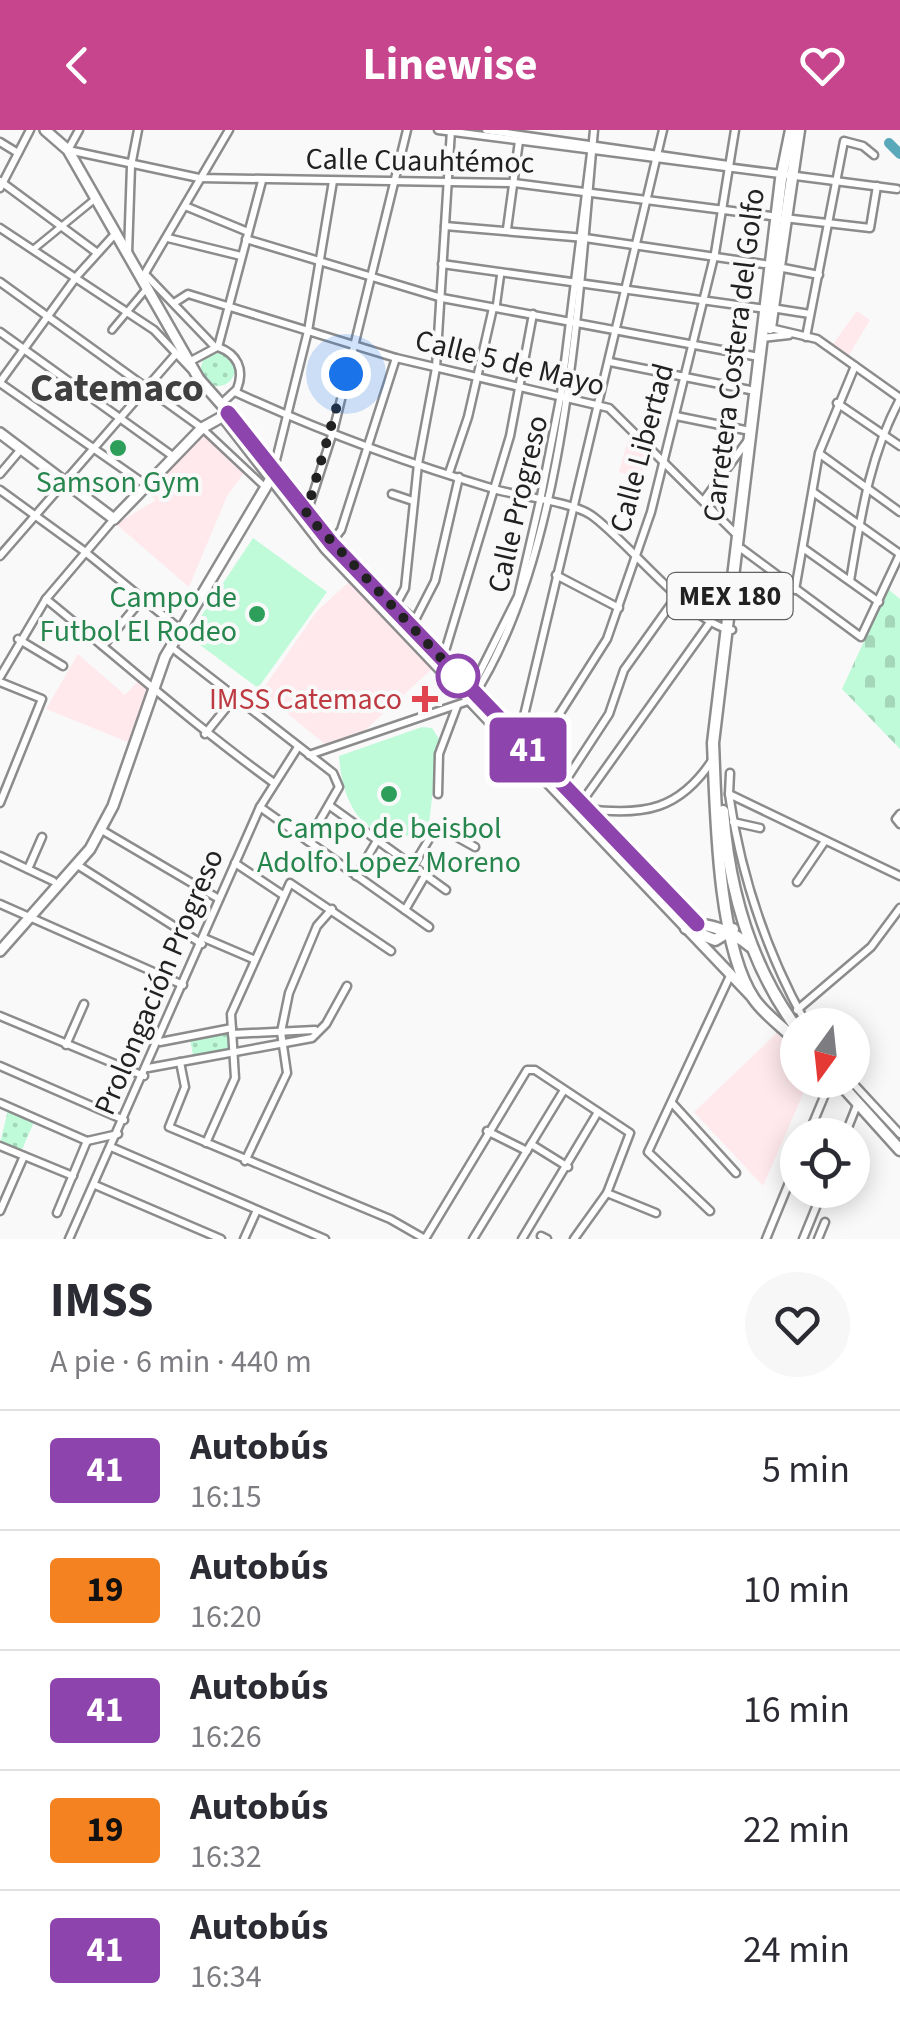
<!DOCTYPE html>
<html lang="es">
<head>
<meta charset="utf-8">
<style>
  :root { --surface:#fff; --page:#f7f7f7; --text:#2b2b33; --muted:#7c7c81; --line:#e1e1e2; --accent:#c7458c }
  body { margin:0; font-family:"Source Sans 3",sans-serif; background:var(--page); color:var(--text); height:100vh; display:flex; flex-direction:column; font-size:38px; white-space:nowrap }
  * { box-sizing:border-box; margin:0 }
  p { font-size:32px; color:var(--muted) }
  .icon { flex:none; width:55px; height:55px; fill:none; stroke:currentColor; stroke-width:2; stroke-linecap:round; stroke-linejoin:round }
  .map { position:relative; height:1109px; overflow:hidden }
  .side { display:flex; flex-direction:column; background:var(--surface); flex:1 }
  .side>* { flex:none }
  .badge { padding:0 20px; border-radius:8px; font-size:35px; line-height:65px }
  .needle { width:65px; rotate:195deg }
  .fabs { position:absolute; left:780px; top:878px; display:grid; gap:20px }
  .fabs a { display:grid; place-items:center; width:90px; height:90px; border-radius:50%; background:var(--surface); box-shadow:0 5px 25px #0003; font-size:50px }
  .you { position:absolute; width:50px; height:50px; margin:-25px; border:8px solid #fff; border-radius:50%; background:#1a73e8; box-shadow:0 0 0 15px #1a73e833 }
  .map>.badge { position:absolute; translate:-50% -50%; box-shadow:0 0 0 5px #fff }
  .round { display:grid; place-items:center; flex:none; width:105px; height:105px; border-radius:52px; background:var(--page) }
  .summary { display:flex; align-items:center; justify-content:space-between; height:170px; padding:0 50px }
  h1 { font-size:48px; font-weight:700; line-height:75px }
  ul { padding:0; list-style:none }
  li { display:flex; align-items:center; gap:30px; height:120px; padding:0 50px; border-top:2px solid var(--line) }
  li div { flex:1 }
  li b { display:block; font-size:38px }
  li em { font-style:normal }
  li .badge { min-width:110px; font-weight:700; text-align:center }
  header { display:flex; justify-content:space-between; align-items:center; height:130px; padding:0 50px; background:var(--accent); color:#fff; font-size:45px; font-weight:700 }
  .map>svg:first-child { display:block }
  .education { fill:#ffe9ed }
  .cemetery { fill:url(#cemetery-stones) }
  .park { fill:url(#park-dots) }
  .pitch { fill:#bffad9 }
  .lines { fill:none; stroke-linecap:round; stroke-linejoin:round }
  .river { stroke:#5aa9ba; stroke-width:10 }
  .pedestrian-casing { stroke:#8c8c8d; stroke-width:10 }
  .minor-casing { stroke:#8c8c8d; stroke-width:11 }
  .tertiary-casing { stroke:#8c8c8d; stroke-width:14 }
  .secondary-casing { stroke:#8c8c8d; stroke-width:14 }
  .primary-casing { stroke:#8c8c8d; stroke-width:15 }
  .pedestrian { stroke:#fff; stroke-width:5 }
  .minor { stroke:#fff; stroke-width:6 }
  .tertiary { stroke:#fff; stroke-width:9 }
  .secondary { stroke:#fff; stroke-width:9 }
  .primary { stroke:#fff; stroke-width:10 }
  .line-casing { stroke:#fff; stroke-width:22 }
  .line { stroke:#8e44ad; stroke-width:15 }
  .walk { stroke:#212121; stroke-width:10; stroke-dasharray:0 18 }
  .leisure-dot { fill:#2e9e5b; stroke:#f9f9fa; stroke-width:4 }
  .stop-dot { fill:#fff; stroke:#8e44ad; stroke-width:5 }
  .health-dot { fill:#e0444e; stroke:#f9f9fa; stroke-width:4 }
  .labels { text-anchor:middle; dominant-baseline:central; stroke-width:8; stroke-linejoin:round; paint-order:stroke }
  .shield { fill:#f9f9fa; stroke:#626262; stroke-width:2.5 }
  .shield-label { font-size:28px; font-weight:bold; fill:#212121 }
  .street-label { font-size:30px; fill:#212121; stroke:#f9f9fa }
  .leisure-label { font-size:30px; fill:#27864d; stroke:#f9f9fa }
  .health-label { font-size:30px; fill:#be3a42; stroke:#f9f9fa; text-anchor:end }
  .district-label { font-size:40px; font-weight:bold; fill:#3f3f40; stroke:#f9f9fa }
</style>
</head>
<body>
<header><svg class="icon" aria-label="back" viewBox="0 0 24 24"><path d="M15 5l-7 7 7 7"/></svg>Linewise<svg class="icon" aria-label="heart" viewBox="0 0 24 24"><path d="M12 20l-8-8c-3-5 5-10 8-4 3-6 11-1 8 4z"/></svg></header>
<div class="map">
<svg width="900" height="1109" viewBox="0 0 900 1109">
  <defs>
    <pattern id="cemetery-stones" width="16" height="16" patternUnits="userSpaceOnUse" patternTransform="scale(2.5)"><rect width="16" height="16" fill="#bffad9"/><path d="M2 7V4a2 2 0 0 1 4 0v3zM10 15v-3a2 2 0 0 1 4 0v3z" fill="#a4d6ba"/></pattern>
    <pattern id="park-dots" width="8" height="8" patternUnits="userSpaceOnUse" patternTransform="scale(2.5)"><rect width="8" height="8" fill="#bffad9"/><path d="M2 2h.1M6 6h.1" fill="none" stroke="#a4d6ba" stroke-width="1.8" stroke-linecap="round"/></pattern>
  </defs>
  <rect width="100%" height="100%" fill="#f9f9fa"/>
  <g class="education">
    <polygon points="857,181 870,190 849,225 833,214"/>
    <polygon points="205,303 244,343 227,366 189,457 116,394 156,370 145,360"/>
    <polygon points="630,303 649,320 640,349 619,342"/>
    <polygon points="350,451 433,538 363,602 325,614 261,562 317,481"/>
    <polygon points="78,524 125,565 140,549 152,558 130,613 46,579"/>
    <polygon points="777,903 797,924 798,950 809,950 763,1056 694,982"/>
  </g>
  <polygon class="cemetery" points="888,459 900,469 900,619 842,559"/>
  <g class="park">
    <circle cx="218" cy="239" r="17"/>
    <polygon points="228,902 229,921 193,925 190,909"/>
    <polygon points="8,980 34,992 21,1022 0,1013"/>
  </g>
  <g class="pitch">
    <polygon points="253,408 327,462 258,558 188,506"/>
    <path d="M422 597 432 598 439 609 428 702C368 719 343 681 339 626Z"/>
  </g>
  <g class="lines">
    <polyline class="river" points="889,13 900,24"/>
    <g class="pedestrian-casing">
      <g id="pedestrian">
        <polyline points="35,118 95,69"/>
        <polyline points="496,178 501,142"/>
        <polyline points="112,200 147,158"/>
        <polyline points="202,298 266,358"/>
      </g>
    </g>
    <g class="minor-casing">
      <g id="minor">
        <polyline points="79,0 68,20 199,48 514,53 771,86"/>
        <polyline points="438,0 897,59"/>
        <polyline points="486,0 728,35"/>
        <polyline points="0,12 18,23"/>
        <polyline points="0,51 96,122"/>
        <polyline points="0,58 30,0"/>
        <polyline points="185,76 248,102"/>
        <polyline points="784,88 870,98 877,56"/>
        <polyline points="445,96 585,108 764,134"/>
        <polyline points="0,98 154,200 191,239"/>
        <polyline points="507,99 519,11"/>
        <polyline points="168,108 241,126"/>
        <polyline points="246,109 442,168 759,227"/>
        <polyline points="128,123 131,36 138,0"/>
        <polyline points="442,134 766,179"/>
        <polyline points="778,137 819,145"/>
        <polyline points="145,144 215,217"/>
        <polyline points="141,150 229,0"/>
        <polyline points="0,152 202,298"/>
        <polyline points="174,173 188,164 396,228 609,278 737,405"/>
        <polyline points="778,179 810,184"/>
        <polyline points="766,197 817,209 900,268"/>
        <polyline points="0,202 174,327"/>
        <polyline points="806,207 844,11 863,16 874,25"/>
        <polyline points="762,208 789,205"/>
        <polyline points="218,217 262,51"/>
        <path d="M218 217C237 224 245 239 237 259L221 274"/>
        <polyline points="189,232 217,217"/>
        <polyline points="610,232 755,261"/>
        <polyline points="0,252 77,146 115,104"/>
        <polyline points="0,253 146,355"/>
        <path d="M235 262C318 300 406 333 494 359 520 367 570 371 591 385 626 409 692 495 732 500"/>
        <polyline points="837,273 900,316"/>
        <polyline points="676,286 750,301"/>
        <polyline points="820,324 900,382"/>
        <polyline points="273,342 308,201 333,51"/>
        <polyline points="449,343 468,287 493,178"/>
        <polyline points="0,344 22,318"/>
        <polyline points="0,360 84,421 181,500"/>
        <polyline points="813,362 900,424"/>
        <polyline points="392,364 413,371"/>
        <polyline points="704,370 748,310"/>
        <polyline points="306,386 333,302 407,0"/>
        <polyline points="330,414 341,400 396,228"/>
        <polyline points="803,418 879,472"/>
        <polyline points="742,419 861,507 900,424"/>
        <polyline points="0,426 175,225"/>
        <polyline points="556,445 619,478"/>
        <path d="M850 451C861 386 869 327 900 269"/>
        <polyline points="795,460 819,323 855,236"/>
        <path d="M46 469C122 531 195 596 274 653"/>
        <polyline points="398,476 415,490 435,451 459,347"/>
        <polyline points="393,480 405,458 418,334 436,238 451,0"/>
        <polyline points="18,509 63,536"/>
        <polyline points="103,516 143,468"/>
        <polyline points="171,517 333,643 339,657 308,711"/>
        <polyline points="438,524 446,518 510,306 533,184"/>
        <polyline points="0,547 46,469 114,389"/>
        <polyline points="0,552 42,569 0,673"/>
        <polyline points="471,560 518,466 540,371 561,264 592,15"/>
        <polyline points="205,604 235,567"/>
        <polyline points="518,611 663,0"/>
        <polyline points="534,624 607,509 651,382 715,123 735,0"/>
        <path d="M309 625 471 570C567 425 578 170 594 0"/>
        <polyline points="730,643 729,664 900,746"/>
        <polyline points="562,656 609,584 624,540 679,463"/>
        <polyline points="438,664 439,624 457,576"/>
        <path d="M729 664C741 747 766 822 807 895"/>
        <polyline points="581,673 711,491"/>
        <polyline points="330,676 446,760"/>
        <polyline points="260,677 429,797"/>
        <path d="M587 679C644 686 680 680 713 629"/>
        <polyline points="900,684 896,689 900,694"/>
        <polyline points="733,692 760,698"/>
        <polyline points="100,699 219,769"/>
        <polyline points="0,726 53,751"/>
        <polyline points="235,733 283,765"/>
        <polyline points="414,734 437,696 475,717"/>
        <polyline points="79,736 202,814"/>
        <polyline points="28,739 42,707"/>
        <polyline points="356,746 378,709"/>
        <polyline points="797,752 825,711"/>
        <polyline points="0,774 183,855"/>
        <polyline points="405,780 426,744"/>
        <polyline points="204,808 253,829"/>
        <polyline points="797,880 871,817 900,778"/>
        <polyline points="0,886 144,946"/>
        <polyline points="232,904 315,900"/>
        <polyline points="160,912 232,898"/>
        <polyline points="66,915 84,874"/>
        <polyline points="180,932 185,957 169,997 390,1089 425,1109"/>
        <polyline points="0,936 124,990"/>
        <polyline points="148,938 312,908 326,894 347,856"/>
        <polyline points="850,950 900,1004"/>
        <polyline points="0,973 87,1011"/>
        <polyline points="673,974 736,1043"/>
        <polyline points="487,1001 527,1021"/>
        <polyline points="808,1005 831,950"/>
        <polyline points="845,1005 857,975"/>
        <polyline points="87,1011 118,1004"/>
        <polyline points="206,1013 235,948 231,884 290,753 391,821"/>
        <polyline points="531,1014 568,1037"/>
        <polyline points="0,1016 73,1046"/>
        <polyline points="111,1017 325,1109"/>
        <polyline points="245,1031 287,943 281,902 289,863 317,796 332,779"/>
        <polyline points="95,1055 221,1109"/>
        <polyline points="607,1063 656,1083"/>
        <polyline points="0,1081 24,1026"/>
        <polyline points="710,1081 648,1022 729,848"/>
        <polyline points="57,1083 87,1011"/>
        <polyline points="541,1106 547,1109"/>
        <polyline points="69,1109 260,677 298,617"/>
        <polyline points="244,1109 257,1080"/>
        <polyline points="425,1109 527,940 535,940 630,1003 607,1063 574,1109"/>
        <polyline points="473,1109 564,960"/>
        <polyline points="522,1109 598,982"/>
        <polyline points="766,1109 798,1031"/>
        <polyline points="803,1109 823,1060"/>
        <polyline points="818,1109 825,1092"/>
      </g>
    </g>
    <g class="tertiary-casing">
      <g id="tertiary">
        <polyline points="45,0 68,20 199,249 229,283"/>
        <polyline points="0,821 90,719 113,676 165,527 273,345"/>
      </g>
    </g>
    <g class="secondary-casing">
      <g id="secondary">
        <polyline points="224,288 326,419 754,869"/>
        <polyline points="0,303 114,389 202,298 229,283 331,413 697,794"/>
      </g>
    </g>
    <g class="primary-casing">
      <g id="primary">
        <path d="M791 0 781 49 713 613C716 680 717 814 754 869 765 885 784 898 798 912"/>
        <polyline points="770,198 799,0"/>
        <path d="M723 681C729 759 751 837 798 900"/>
        <path d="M686 798C703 789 735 803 750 816"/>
        <polyline points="686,798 715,810 733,799"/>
        <polyline points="837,950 900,1020"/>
      </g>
    </g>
    <use href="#pedestrian" class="pedestrian"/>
    <use href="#minor" class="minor"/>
    <use href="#tertiary" class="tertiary"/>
    <use href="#secondary" class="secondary"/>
    <use href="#primary" class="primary"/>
  </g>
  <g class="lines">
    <g class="line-casing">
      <polyline id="line" points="228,283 332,414 697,794"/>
    </g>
    <use href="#line" class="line"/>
    <polyline class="walk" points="346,244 306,384 458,546"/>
  </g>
  <g class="leisure-dot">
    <circle cx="118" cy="318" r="10"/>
    <circle cx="257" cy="484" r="10"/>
    <circle cx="389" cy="664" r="10"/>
  </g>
  <circle class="stop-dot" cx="458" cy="546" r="20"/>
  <path class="health-dot" d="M420 554h10v10h10v10h-10v10h-10v-10h-10v-10h10z"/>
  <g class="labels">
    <rect class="shield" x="667.5" y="443" width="125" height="46" rx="8"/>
    <g class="shield-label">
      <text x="730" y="466">MEX 180</text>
    </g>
    <g class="street-label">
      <text transform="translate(420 31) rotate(1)">Calle Cuauhtémoc</text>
      <text transform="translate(734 225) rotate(-83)">Carretera Costera del Golfo</text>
      <text transform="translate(510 233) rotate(14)">Calle 5 de Mayo</text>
      <text transform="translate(642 318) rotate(-75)">Calle Libertad</text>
      <text transform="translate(518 374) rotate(-77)">Calle Progreso</text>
      <text transform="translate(159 852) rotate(-67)">Prolongación Progreso</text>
    </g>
    <g class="leisure-label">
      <text x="118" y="352">Samson Gym</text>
      <text x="237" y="467" text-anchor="end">Campo de<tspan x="237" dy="34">Futbol El Rodeo</tspan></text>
      <text x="389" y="698">Campo de beisbol<tspan x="389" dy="34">Adolfo Lopez Moreno</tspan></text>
    </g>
    <g class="health-label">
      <text x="402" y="569">IMSS Catemaco</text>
    </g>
    <g class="district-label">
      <text x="117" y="258">Catemaco</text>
    </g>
  </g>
</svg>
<div class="fabs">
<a><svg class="needle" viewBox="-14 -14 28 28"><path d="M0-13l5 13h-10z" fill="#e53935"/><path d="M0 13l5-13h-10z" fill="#7c7c81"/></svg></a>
<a><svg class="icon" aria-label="locate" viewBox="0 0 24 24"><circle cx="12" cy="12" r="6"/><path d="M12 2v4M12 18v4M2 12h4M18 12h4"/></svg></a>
</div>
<div class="you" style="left:346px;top:244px"></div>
<b class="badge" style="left:528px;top:620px;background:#8e44ad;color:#fff">41</b>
</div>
<section class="side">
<div class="summary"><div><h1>IMSS</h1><p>A pie · 6 min · 440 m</p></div><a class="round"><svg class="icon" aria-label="heart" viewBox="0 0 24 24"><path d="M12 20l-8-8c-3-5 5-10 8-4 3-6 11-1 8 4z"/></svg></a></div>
<ul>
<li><span class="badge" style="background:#8e44ad;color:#fff">41</span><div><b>Autobús</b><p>16:15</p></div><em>5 min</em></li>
<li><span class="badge" style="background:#f58220;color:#111">19</span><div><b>Autobús</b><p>16:20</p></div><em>10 min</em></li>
<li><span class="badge" style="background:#8e44ad;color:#fff">41</span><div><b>Autobús</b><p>16:26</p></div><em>16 min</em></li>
<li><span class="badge" style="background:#f58220;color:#111">19</span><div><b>Autobús</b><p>16:32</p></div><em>22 min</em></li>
<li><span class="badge" style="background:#8e44ad;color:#fff">41</span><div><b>Autobús</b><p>16:34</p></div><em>24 min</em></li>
</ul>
</section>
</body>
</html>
